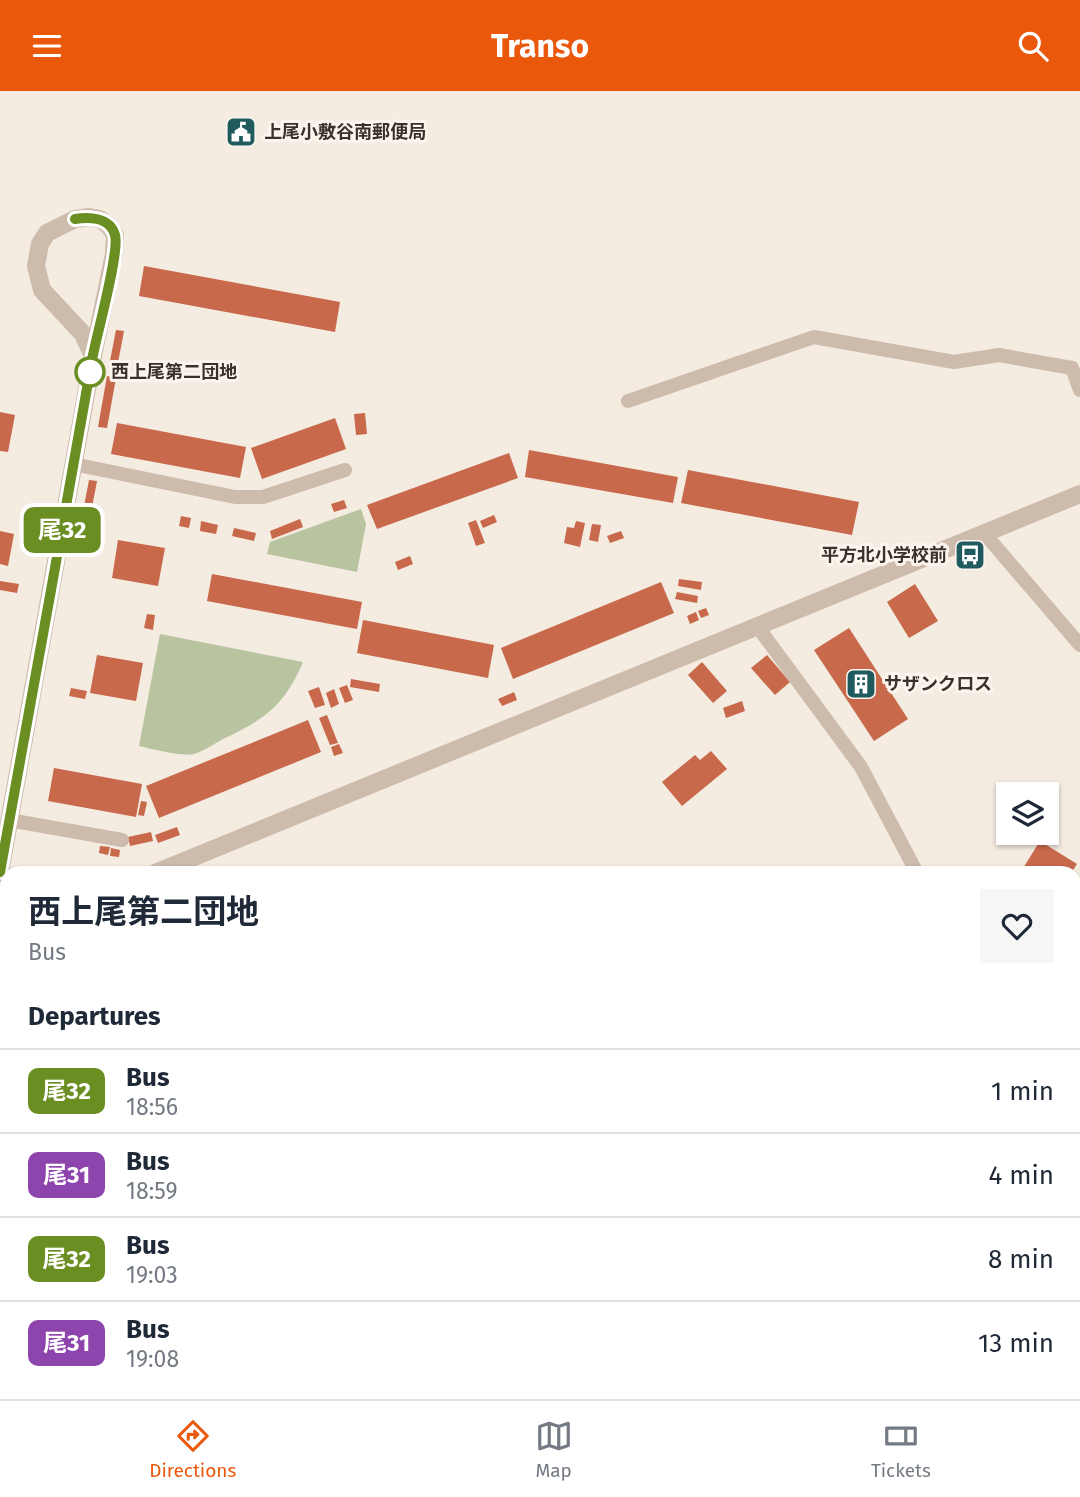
<!DOCTYPE html>
<html lang="en">
<head>
<meta charset="utf-8">
<style>
  :root { --surface:#fff; --page:#f6f6f7; --text:#1f2937; --muted:#747a83; --line:#e0e1e3; --accent:#ea580c }
  body { margin:0; font-family:"Fira Sans","Noto Sans JP",sans-serif; background:var(--page); color:var(--text); height:100vh; display:flex; flex-direction:column; font-size:26px; white-space:nowrap }
  * { box-sizing:border-box; margin:0 }
  p { font-size:23px; color:var(--muted) }
  .icon { flex:none; width:38px; height:38px; fill:none; stroke:currentColor; stroke-width:2; stroke-linecap:round; stroke-linejoin:round }
  .map { position:relative; flex:1; overflow:hidden }
  .details { position:absolute; left:0px; top:775px; width:1082px; height:534px; display:flex; flex-direction:column; background:var(--surface); border-radius:21px 21px 0 0; box-shadow:0 2px 5px #0004 }
  .details>* { flex:none }
  .badge { padding:0 14px; border-radius:10px; font-size:24px; line-height:46px }
  .tools { position:absolute; left:996px; top:691px; display:grid; gap:14px }
  .tools a { display:grid; place-items:center; width:63px; height:63px; border-radius:0px; background:var(--surface); box-shadow:0 2px 5px #0004; font-size:35px }
  .map>.badge { position:absolute; translate:-50% -50%; box-shadow:0 0 0 4px #fff }
  h2 { padding:0 28px; font-size:26px; line-height:63px }
  .round { display:grid; place-items:center; flex:none; width:74px; height:74px; border-radius:0px; background:var(--page) }
  .summary { display:flex; align-items:center; justify-content:space-between; height:119px; padding:0 28px }
  h1 { font-size:33px; font-weight:700; line-height:52px }
  ul { padding:0; list-style:none }
  li { display:flex; align-items:center; gap:21px; height:84px; padding:0 28px; border-top:2px solid var(--line) }
  li div { flex:1 }
  li b { display:block; font-size:26px }
  li em { font-style:normal }
  li .badge { min-width:77px; font-weight:700; text-align:center }
  header { display:flex; justify-content:space-between; align-items:center; height:91px; padding:0 28px; background:var(--accent); color:#fff; font-size:32px; font-weight:700 }
  .dock { display:flex; justify-content:space-around; align-items:center; height:98px; border-top:2px solid var(--line); background:var(--surface); font-size:19px; color:var(--muted) }
  .dock a { display:grid; justify-items:center; gap:4px }
  .dock .active { color:var(--accent) }
  .map>svg:first-child { display:block }
  .green { fill:#b8c4a0 }
  .building { fill:#c8694b }
  .lines { fill:none; stroke-linecap:round; stroke-linejoin:round }
  .path { stroke:#b9a596; stroke-width:4.5; stroke-dasharray:3.5 3.5; stroke-linecap:butt }
  .service { stroke:#cdbbac; stroke-width:14 }
  .minor { stroke:#cdbbac; stroke-width:18 }
  .tertiary { stroke:#cdbbac; stroke-width:18 }
  .line-casing { stroke:#fff; stroke-width:16 }
  .line { stroke:#6b8e23; stroke-width:10 }
  .stop-dot { fill:#fff; stroke:#6b8e23; stroke-width:3.5 }
  .labels { text-anchor:middle; dominant-baseline:central; stroke-width:6; stroke-linejoin:round; paint-order:stroke }
  .poi-label { font-size:18px; font-weight:bold; fill:#3b302b; stroke:#fbf5ee; text-anchor:start }
  .stop-label { font-size:18px; font-weight:bold; fill:#3b302b; stroke:#fbf5ee; text-anchor:start }
</style>
</head>
<body>
<header><svg class="icon" aria-label="menu" viewBox="0 0 24 24"><path d="M4 6h16M4 12h16M4 18h16"/></svg>Transo<svg class="icon" aria-label="search" viewBox="0 0 24 24"><circle cx="10" cy="10" r="6"/><path d="M15 15l6 6"/></svg></header>
<div class="map">
<svg width="1080" height="1308" viewBox="0 0 1080 1308">
  <rect width="100%" height="100%" fill="#f4ebe1"/>
  <g class="green">
    <polygon points="361,418 366,433 357,481 267,463 270,451"/>
    <path d="M160 543 303 571C285 614 264 629 223 648 214 653 204 660 194 663 183 666 152 658 139 655Z"/>
  </g>
  <g class="building">
    <polygon points="144,175 340,211 335,241 139,205"/>
    <polygon points="116,239 124,240 117,277 109,275"/>
    <polygon points="107,285 116,287 107,337 98,336"/>
    <polygon points="0,321 15,324 8,361 0,360"/>
    <polygon points="365,322 367,343 356,344 354,323"/>
    <polygon points="335,327 346,358 262,388 251,357"/>
    <polygon points="117,332 246,356 240,387 111,363"/>
    <polygon points="529,359 678,386 673,412 525,386"/>
    <polygon points="509,362 518,387 377,438 367,414"/>
    <polygon points="688,379 859,411 852,444 681,412"/>
    <polygon points="89,389 97,390 86,448 78,447"/>
    <polygon points="344,409 347,417 334,421 331,413"/>
    <polygon points="494,424 497,431 483,437 480,430"/>
    <polygon points="181,425 191,427 189,437 179,435"/>
    <polygon points="300,428 303,436 272,448 270,440"/>
    <polygon points="476,429 485,452 476,455 468,432"/>
    <polygon points="201,430 218,434 216,443 200,440"/>
    <polygon points="576,430 585,432 580,456 564,452 567,436 574,437"/>
    <polygon points="592,433 601,434 598,451 589,449"/>
    <polygon points="234,437 256,442 254,450 232,445"/>
    <polygon points="0,440 14,443 8,475 0,473"/>
    <polygon points="621,440 624,447 610,452 607,445"/>
    <polygon points="118,449 165,457 158,495 112,487"/>
    <polygon points="410,465 413,473 398,479 395,471"/>
    <polygon points="212,483 362,511 357,538 207,510"/>
    <polygon points="679,488 702,491 701,499 678,495"/>
    <polygon points="0,490 19,493 17,502 0,499"/>
    <polygon points="661,491 674,522 513,588 501,557"/>
    <polygon points="915,493 938,530 909,547 887,511"/>
    <polygon points="677,501 698,505 697,512 675,508"/>
    <polygon points="706,517 709,524 701,527 698,520"/>
    <polygon points="696,521 699,529 690,533 687,525"/>
    <polygon points="147,523 155,524 153,539 144,537"/>
    <polygon points="363,529 494,554 488,587 357,562"/>
    <polygon points="849,537 908,628 874,650 814,559"/>
    <polygon points="97,564 143,572 136,610 90,602"/>
    <polygon points="767,564 790,591 775,604 751,577"/>
    <polygon points="702,571 727,600 713,612 688,584"/>
    <polygon points="351,588 380,593 379,601 350,596"/>
    <polygon points="347,594 353,609 345,612 339,597"/>
    <polygon points="319,596 325,614 315,617 308,600"/>
    <polygon points="71,597 87,600 85,608 69,605"/>
    <polygon points="334,598 339,613 331,617 326,602"/>
    <polygon points="514,601 517,609 502,615 498,608"/>
    <polygon points="742,610 745,620 726,627 723,617"/>
    <polygon points="327,624 338,652 330,654 319,627"/>
    <polygon points="308,629 321,661 159,727 146,695"/>
    <polygon points="339,653 343,662 334,665 331,656"/>
    <polygon points="711,660 727,678 682,715 662,691 695,664 700,669"/>
    <polygon points="54,677 142,693 136,726 48,710"/>
    <polygon points="141,710 147,711 144,725 138,724"/>
    <polygon points="177,736 180,744 158,752 155,744"/>
    <polygon points="151,741 153,750 130,755 128,746"/>
    <polygon points="1040,750 1077,773 1071,782 1020,782"/>
    <polygon points="100,755 110,756 108,764 99,762"/>
    <polygon points="111,757 120,759 119,766 110,765"/>
  </g>
  <g class="lines">
    <g class="path">
      <polyline points="459,1302 469,1308"/>
      <polyline points="588,1308 590,1302"/>
    </g>
    <g class="service">
      <polyline points="628,310 814,246 954,271 999,264 1072,277 1080,299"/>
      <polyline points="73,373 235,406 263,406 345,379"/>
      <polyline points="984,442 1080,554"/>
      <polyline points="757,535 861,676 917,782"/>
      <polyline points="9,729 122,749"/>
      <polyline points="1074,1051 1080,1058"/>
    </g>
    <polyline class="minor" points="0,1225 7,1224"/>
    <g class="tertiary">
      <polyline points="0,781 93,265 114,163 115,144 109,135 100,128 89,126 75,128 47,142 40,153 36,175 42,199 83,243 93,265"/>
      <polyline points="155,782 1080,403"/>
      <polyline points="0,842 7,840"/>
      <polyline points="0,921 7,924"/>
      <polyline points="196,1302 200,1308"/>
    </g>
  </g>
  <g class="lines">
    <g class="line-casing">
      <path id="line" d="M0 781C31 610 62 440 92 269 96 246 120 161 115 144 110 126 89 126 75 128"/>
    </g>
    <use href="#line" class="line"/>
  </g>
  <defs>
    <g id="civic-square" transform="scale(1.575)"><rect x="-9" y="-9" width="18" height="18" rx="4" fill="#1f5a5e" stroke="#fbf5ee"/><path d="M-.6-6.5H3V-4.5H.6V-3L4-1V1h2V6H-6V1h2V-1L-.6-3ZM-1.2 2.5V6h2.4V2.5Z" fill="#fff"/></g>
    <g id="bus-square" transform="scale(1.575)"><rect x="-9" y="-9" width="18" height="18" rx="4" fill="#1f5a5e" stroke="#fbf5ee"/><path d="M-5-6H5V4H4V6H2V4H-2V6H-4V4H-5ZM-3.5-4V0h7V-4ZM-3.5 1.2v1.5H-2V1.2ZM2 1.2v1.5H3.5V1.2Z" fill="#fff"/></g>
    <g id="building-square" transform="scale(1.575)"><rect x="-9" y="-9" width="18" height="18" rx="4" fill="#1f5a5e" stroke="#fbf5ee"/><path d="M-4-6H4V6H1V3H-1V6H-4ZM-2.5-4.3h1.7v1.8h-1.7ZM.8-4.3h1.7v1.8H.8ZM-2.5-1h1.7V.8h-1.7ZM.8-1h1.7V.8H.8Z" fill="#fff"/></g>
  </defs>
  <g fill-rule="evenodd">
    <use href="#civic-square" x="241" y="41"/>
    <use href="#bus-square" x="970" y="464"/>
    <use href="#building-square" x="861" y="593"/>
  </g>
  <circle class="stop-dot" cx="90" cy="281" r="14"/>
  <g class="labels">
    <g class="poi-label">
      <text x="264" y="41">上尾小敷谷南郵便局</text>
      <text x="947" y="464" text-anchor="end">平方北小学校前</text>
      <text x="884" y="593">サザンクロス</text>
    </g>
    <g class="stop-label">
      <text x="111" y="281">西上尾第二団地</text>
    </g>
  </g>
</svg>
<div class="tools">
<a><svg class="icon" aria-label="layers" viewBox="0 0 24 24"><path d="M12 4l9 5-9 5-9-5zM3 14l9 5 9-5"/></svg></a>
</div>
<b class="badge" style="left:62px;top:439px;background:#6b8e23;color:#fff">尾32</b>
<section class="details">
<div class="summary"><div><h1>西上尾第二団地</h1><p>Bus</p></div><a class="round"><svg class="icon" aria-label="heart" viewBox="0 0 24 24"><path d="M12 20l-8-8c-3-5 5-10 8-4 3-6 11-1 8 4z"/></svg></a></div>
<h2>Departures</h2>
<ul>
<li><span class="badge" style="background:#6b8e23;color:#fff">尾32</span><div><b>Bus</b><p>18:56</p></div><em>1 min</em></li>
<li><span class="badge" style="background:#8e44ad;color:#fff">尾31</span><div><b>Bus</b><p>18:59</p></div><em>4 min</em></li>
<li><span class="badge" style="background:#6b8e23;color:#fff">尾32</span><div><b>Bus</b><p>19:03</p></div><em>8 min</em></li>
<li><span class="badge" style="background:#8e44ad;color:#fff">尾31</span><div><b>Bus</b><p>19:08</p></div><em>13 min</em></li>
</ul>
</section>
</div>
<nav class="dock">
<a class="active"><svg class="icon" aria-label="directions" viewBox="0 0 24 24"><path d="M12 3l9 9-9 9-9-9zM9 14v-3h6M13 9l2 2-2 2"/></svg>Directions</a>
<a><svg class="icon" aria-label="map" viewBox="0 0 24 24"><path d="M3 6l6-2 6 2 6-2v14l-6 2-6-2-6 2zM9 4v14M15 6v14"/></svg>Map</a>
<a><svg class="icon" aria-label="tickets" viewBox="0 0 24 24"><path d="M3 7h18v10H3zM15 7v10"/></svg>Tickets</a>
</nav>
</body>
</html>
